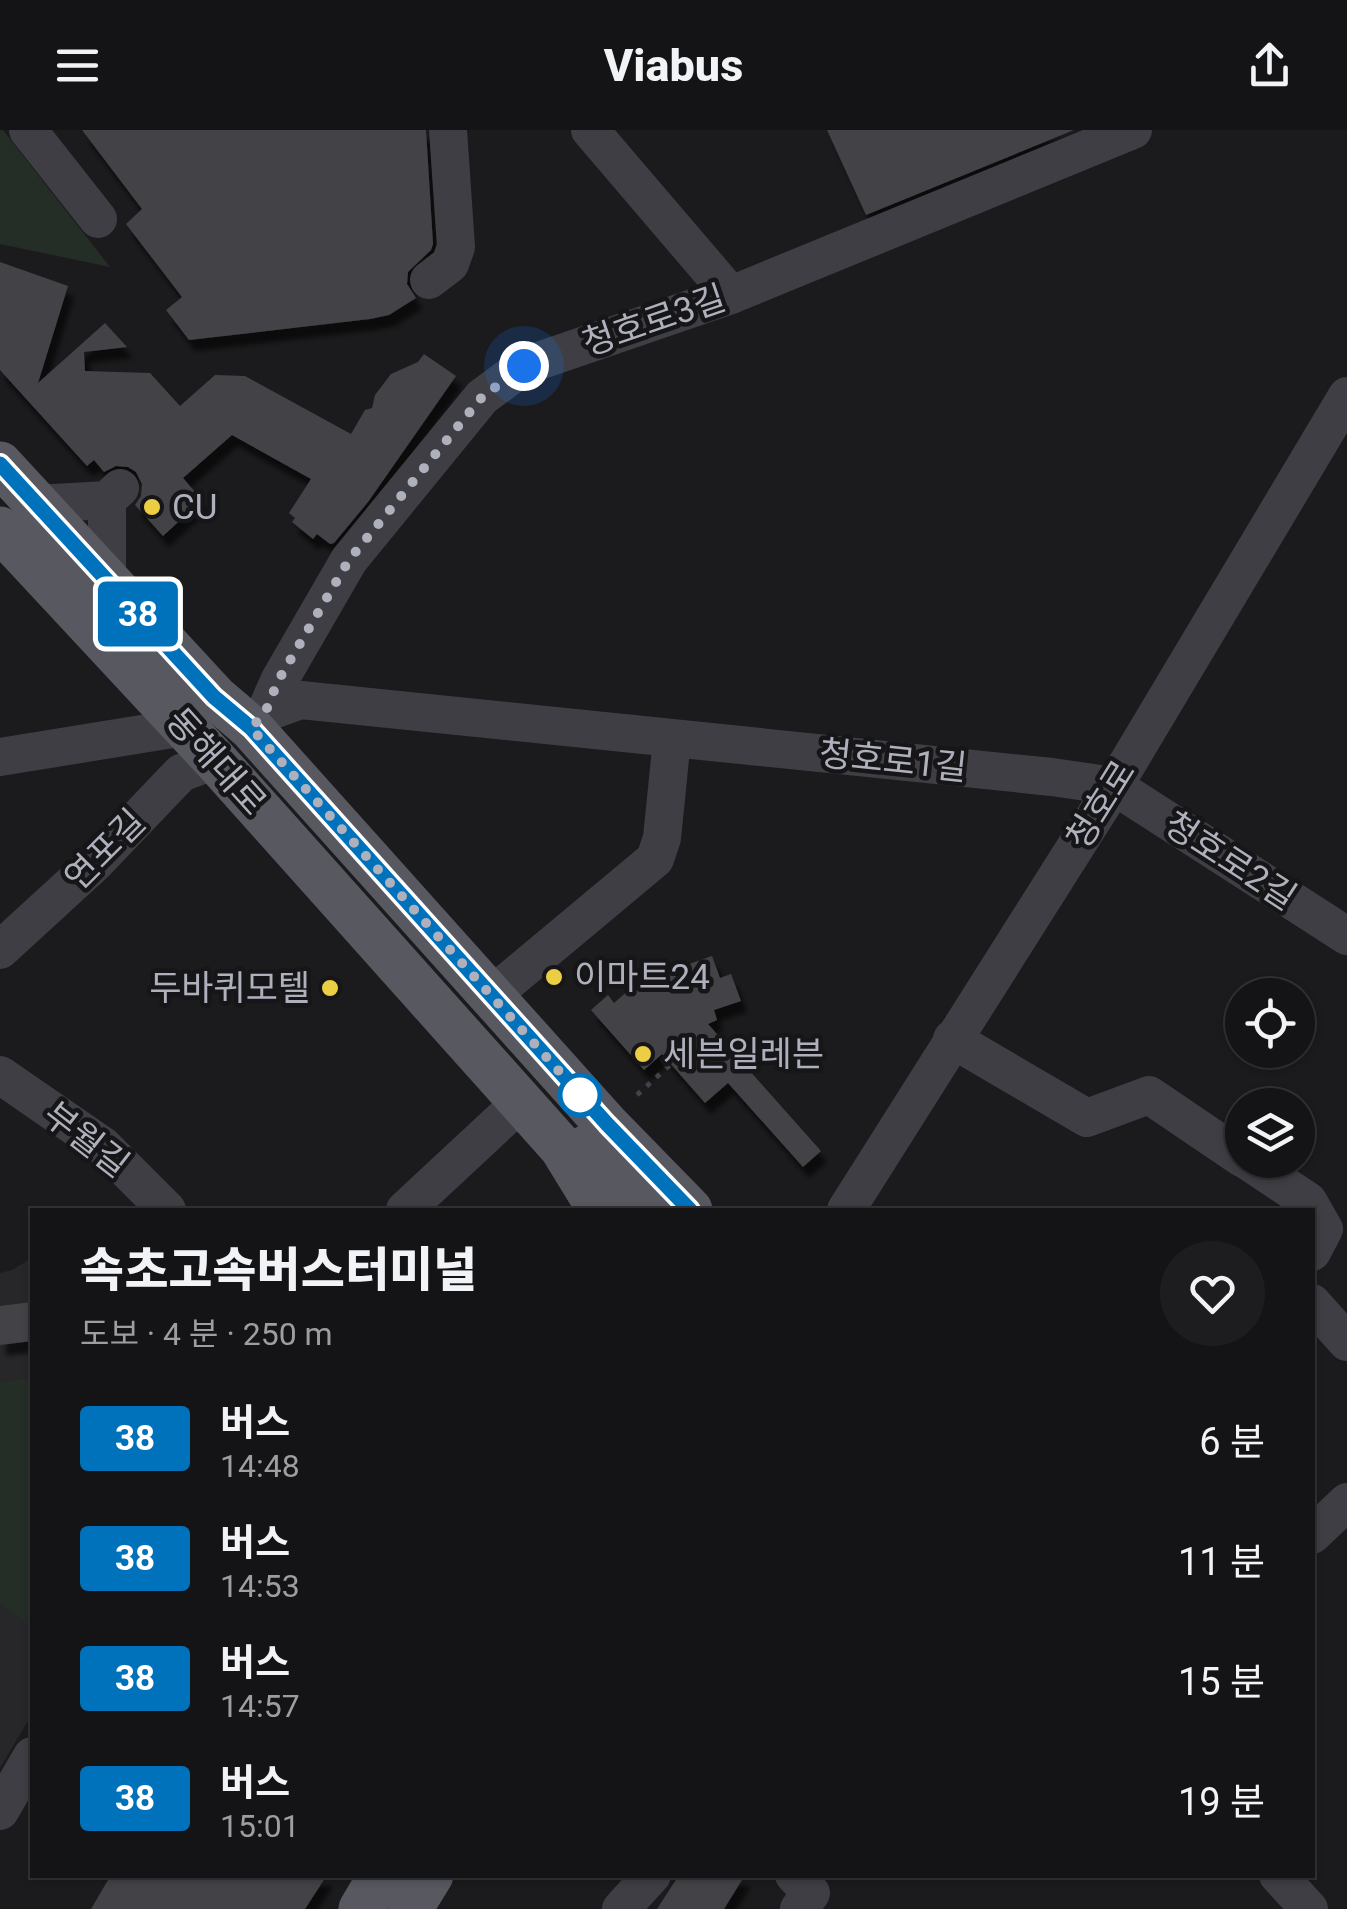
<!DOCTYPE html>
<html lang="ko">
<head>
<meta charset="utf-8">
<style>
  :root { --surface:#141416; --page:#1d1d1f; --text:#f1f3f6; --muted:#9d9ea1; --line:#333335 }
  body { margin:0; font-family:Roboto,"Noto Sans KR",sans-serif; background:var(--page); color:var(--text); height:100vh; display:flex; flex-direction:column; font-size:38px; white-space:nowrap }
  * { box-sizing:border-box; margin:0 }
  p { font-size:32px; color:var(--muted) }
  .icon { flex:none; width:55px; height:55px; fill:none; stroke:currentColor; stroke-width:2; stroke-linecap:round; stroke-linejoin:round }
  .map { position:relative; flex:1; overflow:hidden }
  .sheet { position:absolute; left:30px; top:1078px; width:1285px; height:670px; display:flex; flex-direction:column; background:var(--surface); border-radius:0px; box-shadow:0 2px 8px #0004,0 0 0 2px var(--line) }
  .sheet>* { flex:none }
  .badge { padding:0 20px; border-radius:8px; font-size:35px; line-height:65px }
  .tools { position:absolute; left:1225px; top:848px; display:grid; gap:20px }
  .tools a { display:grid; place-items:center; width:90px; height:90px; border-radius:50%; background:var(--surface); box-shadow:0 2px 8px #0004,0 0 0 2px var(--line); font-size:50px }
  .you { position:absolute; width:50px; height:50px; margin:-25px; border:8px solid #fff; border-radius:50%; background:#1a73e8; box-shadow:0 0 0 15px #1a73e833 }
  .map>.badge { position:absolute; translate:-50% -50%; box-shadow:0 0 0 5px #fff }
  .round { display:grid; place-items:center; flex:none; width:105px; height:105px; border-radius:52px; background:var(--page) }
  .summary { display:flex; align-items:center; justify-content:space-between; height:170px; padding:0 50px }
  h1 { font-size:48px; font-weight:800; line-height:75px }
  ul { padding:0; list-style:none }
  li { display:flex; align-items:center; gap:30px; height:120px; padding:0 50px }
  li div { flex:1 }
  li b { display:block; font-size:38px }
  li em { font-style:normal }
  li .badge { min-width:110px; font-weight:700; text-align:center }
  header { display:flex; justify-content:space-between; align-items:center; height:130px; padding:0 50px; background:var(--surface); font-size:45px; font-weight:800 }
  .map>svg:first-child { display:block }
  .built { fill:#27272a }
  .green { fill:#252d27 }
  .building { fill:#424347; filter:url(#shadow) }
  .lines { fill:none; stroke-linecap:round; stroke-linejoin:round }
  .path { stroke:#424349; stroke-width:5; stroke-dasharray:5 8; stroke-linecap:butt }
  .minor { stroke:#3e3e44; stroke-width:38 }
  .major { stroke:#585861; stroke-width:45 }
  .line-casing { stroke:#fff; stroke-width:22 }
  .line { stroke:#0072bc; stroke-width:15 }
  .walk { stroke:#aeb0bc; stroke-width:10; stroke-dasharray:0 18 }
  .poi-dot { fill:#ebce44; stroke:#161618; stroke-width:4 }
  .stop-dot { fill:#fff; stroke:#0072bc; stroke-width:5 }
  .labels { text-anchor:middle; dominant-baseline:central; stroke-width:9; stroke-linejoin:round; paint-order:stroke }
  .street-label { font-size:35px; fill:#aeb0bc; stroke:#161618 }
  .poi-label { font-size:35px; fill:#aeb0bc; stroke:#161618; text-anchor:start }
</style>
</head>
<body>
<header><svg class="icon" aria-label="menu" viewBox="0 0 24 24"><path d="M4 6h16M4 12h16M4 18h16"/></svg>Viabus<svg class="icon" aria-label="share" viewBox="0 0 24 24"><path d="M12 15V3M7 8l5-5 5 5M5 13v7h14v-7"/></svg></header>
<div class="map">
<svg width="1347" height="1779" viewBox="0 0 1347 1779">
  <defs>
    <filter id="shadow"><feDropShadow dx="6" dy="11" stdDeviation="2.5" flood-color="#0009"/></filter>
  </defs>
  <rect width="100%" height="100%" fill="#1b1b1d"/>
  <polygon class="built" points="32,1128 32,1584 0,1638 0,1143 12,1140"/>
  <g class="green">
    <polygon points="0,0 3,0 110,137 0,114"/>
    <polygon points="32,1248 32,1491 30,1495 0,1475 0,1252"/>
  </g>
  <g class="building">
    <polygon points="82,0 426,0 433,114 431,120 408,142 407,154 416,168 389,185 370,189 189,210 166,180 182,167 126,94 142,79"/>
    <polygon points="827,0 1074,0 866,85"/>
    <polygon points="0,132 68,156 38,253 105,193 127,217 84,222 85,241 150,243 180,276 215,245 245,246 351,304 365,280 372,278 375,265 391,244 418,232 424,224 456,246 368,372 334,413 330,414 317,404 313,409 292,392 295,388 289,383 311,349 232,305 183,348 202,370 163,406 135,375 141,366 142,354 136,342 128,337 116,336 104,342 94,330 87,336 0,240"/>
    <polygon points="712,826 720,848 731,844 741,871 714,880 717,890 708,894 821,1021 803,1037 728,953 705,973 662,924 644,940 591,880 608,865 614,873 638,852"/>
    <polygon points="32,1172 32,1211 0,1215 0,1176"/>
    <polygon points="111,1745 327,1745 305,1779 91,1779"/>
    <polygon points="679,1745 745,1745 724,1779 657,1779"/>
  </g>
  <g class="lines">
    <polyline class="path" points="637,965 671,934"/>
    <g class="minor">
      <polyline points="28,0 98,89"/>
      <polyline points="590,0 731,165"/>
      <polyline points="429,150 450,134 456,117 448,0"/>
      <polyline points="36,374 107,370 120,358"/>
      <polyline points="107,451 107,370"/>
      <polyline points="265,583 301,570 1052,647 1114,656 1347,806"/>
      <polyline points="253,595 265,583 279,551 349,430 482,267 524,236 731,165 1133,0"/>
      <polyline points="0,627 185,597"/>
      <polyline points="0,820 96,732 181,643 215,630"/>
      <polyline points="491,866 655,729 662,708 672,609"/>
      <polyline points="952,909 1087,988 1149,965 1242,1028"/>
      <polyline points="0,945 103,1016 167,1080"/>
      <polyline points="1246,1030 1308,1071 1324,1099 1312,1122"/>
      <polyline points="405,1080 521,972"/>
      <polyline points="846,1080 1114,656 1347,266"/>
      <polyline points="1312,1173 1347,1212"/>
      <polyline points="1312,1405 1347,1372"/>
      <polyline points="0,1681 32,1626"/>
      <polyline points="794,1745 811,1763 799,1779"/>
      <polyline points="1278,1745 1309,1779"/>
      <polyline points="621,1779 652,1745"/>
    </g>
    <g class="major">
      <polyline points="0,334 215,567 251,598 607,995 690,1080"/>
      <polyline points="0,399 215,630 562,1018 600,1080"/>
      <polyline points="587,1017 644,1080"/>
      <polyline points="361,1779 381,1745"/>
      <polyline points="410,1779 431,1745"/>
    </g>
  </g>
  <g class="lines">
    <g class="line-casing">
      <polyline id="line" points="0,334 214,567 251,598 607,994 690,1080"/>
    </g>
    <use href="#line" class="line"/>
    <polyline class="walk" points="524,236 482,267 349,430 278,551 265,583 251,598 584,969 580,965"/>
  </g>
  <g class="poi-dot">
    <circle cx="152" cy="377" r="10"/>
    <circle cx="554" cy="847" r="10"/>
    <circle cx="330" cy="858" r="10"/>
    <circle cx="643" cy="924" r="10"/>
  </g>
  <circle class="stop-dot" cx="580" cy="965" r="20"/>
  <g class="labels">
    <g class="street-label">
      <text transform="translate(654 191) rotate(-19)">청호로3길</text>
      <text transform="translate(893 631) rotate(6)">청호로1길</text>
      <text transform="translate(216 632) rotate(48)">동해대로</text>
      <text transform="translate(1101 675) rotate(-58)">청호로</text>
      <text transform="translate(105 720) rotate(-45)">연포길</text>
      <text transform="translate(1230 731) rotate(33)">청호로2길</text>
      <text transform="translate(86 1010) rotate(38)">부월길</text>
    </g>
    <g class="poi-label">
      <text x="172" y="377">CU</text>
      <text x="574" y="847">이마트24</text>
      <text x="310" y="858" text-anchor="end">두바퀴모텔</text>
      <text x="663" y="924">세븐일레븐</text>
    </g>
  </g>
</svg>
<div class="tools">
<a><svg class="icon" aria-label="locate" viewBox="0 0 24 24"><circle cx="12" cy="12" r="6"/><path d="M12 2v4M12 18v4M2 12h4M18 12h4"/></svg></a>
<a><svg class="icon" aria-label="layers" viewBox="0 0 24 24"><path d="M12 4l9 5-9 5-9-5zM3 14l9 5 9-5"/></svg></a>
</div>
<div class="you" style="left:524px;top:236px"></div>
<b class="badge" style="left:138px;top:484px;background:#0072bc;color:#fff">38</b>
<section class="sheet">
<div class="summary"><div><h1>속초고속버스터미널</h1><p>도보 · 4 분 · 250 m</p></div><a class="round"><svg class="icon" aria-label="heart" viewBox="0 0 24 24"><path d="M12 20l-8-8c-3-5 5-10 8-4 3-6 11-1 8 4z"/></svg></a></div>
<ul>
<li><span class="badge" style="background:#0072bc;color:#fff">38</span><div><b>버스</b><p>14:48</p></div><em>6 분</em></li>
<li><span class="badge" style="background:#0072bc;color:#fff">38</span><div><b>버스</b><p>14:53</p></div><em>11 분</em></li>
<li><span class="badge" style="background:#0072bc;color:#fff">38</span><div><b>버스</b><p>14:57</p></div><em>15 분</em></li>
<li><span class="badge" style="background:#0072bc;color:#fff">38</span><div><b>버스</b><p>15:01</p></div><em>19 분</em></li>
</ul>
</section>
</div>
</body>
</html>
